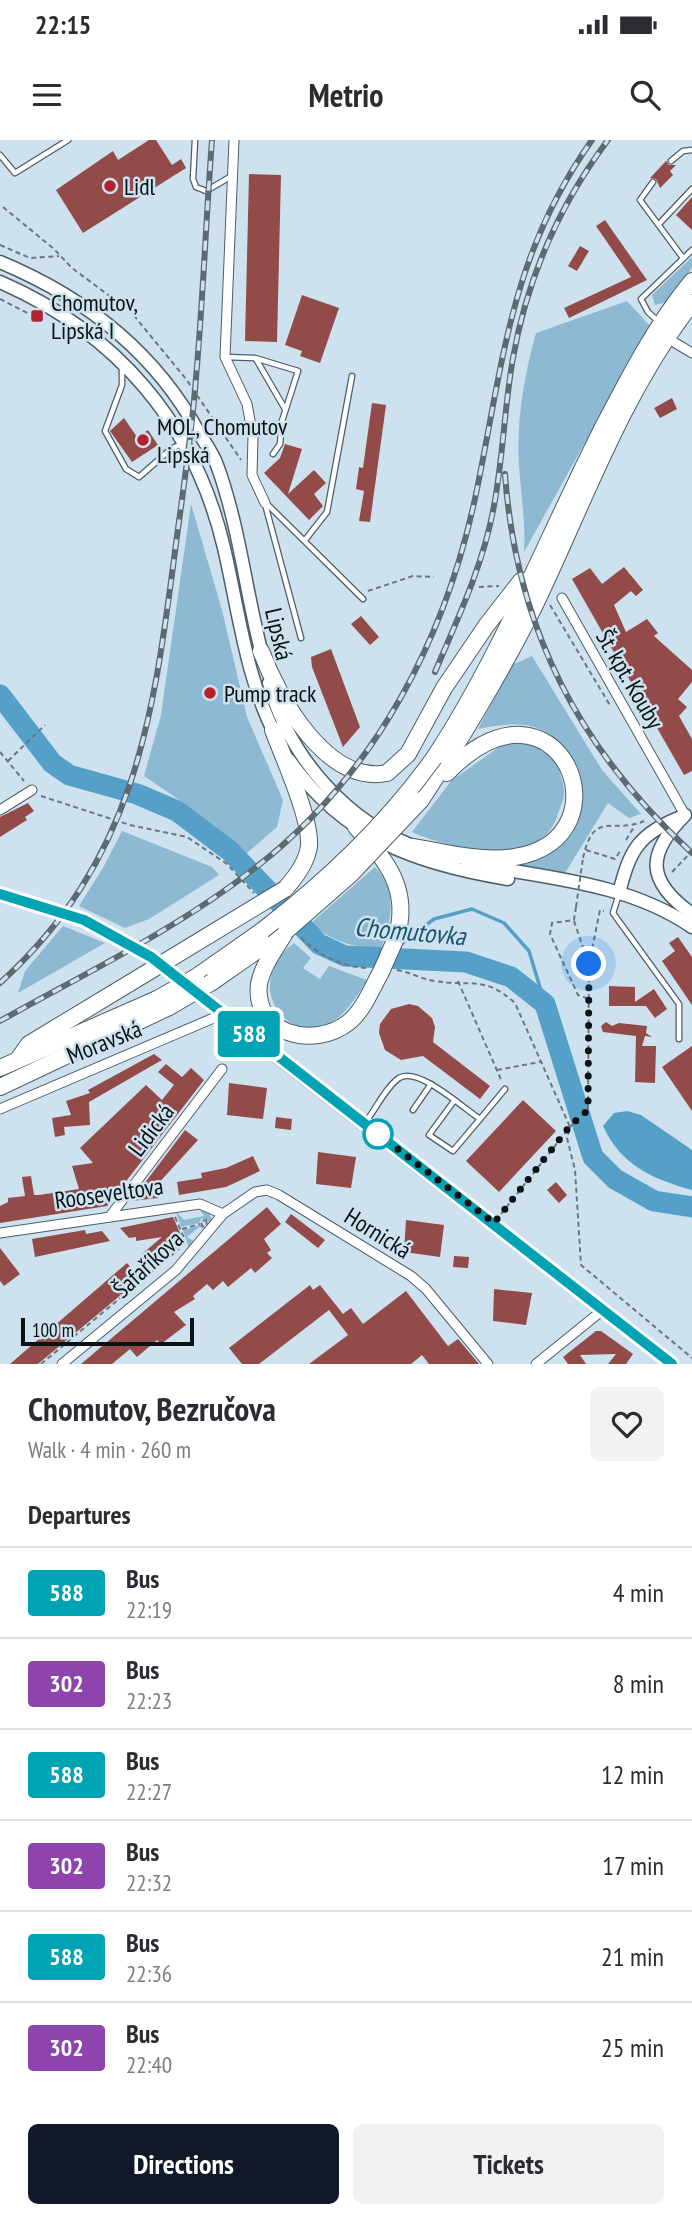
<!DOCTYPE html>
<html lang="en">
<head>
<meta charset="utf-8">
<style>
  :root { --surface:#fff; --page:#f2f2f3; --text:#2b2b33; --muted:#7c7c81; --line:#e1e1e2; --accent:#111827 }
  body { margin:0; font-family:"PT Sans Narrow",sans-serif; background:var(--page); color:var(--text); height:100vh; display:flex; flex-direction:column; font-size:26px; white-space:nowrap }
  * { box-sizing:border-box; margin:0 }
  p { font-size:23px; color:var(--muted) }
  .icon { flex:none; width:38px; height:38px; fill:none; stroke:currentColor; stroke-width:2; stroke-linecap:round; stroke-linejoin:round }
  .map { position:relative; height:1224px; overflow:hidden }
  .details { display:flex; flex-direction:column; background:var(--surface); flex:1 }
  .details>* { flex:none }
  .badge { padding:0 14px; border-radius:5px; font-size:24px; line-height:46px }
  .scale { position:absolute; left:21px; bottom:18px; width:173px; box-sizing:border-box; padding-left:7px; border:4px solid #0b1216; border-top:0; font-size:19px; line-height:24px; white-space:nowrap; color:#0b1216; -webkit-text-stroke:5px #cde2ee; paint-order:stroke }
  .you { position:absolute; width:35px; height:35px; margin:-18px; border:5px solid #fff; border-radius:50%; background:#1a73e8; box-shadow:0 0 0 10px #1a73e833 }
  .map>.badge { position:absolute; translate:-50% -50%; box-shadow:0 0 0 4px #fff }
  h2 { padding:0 28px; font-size:26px; line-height:63px }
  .round { display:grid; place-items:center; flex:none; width:74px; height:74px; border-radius:10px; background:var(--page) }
  .overview { display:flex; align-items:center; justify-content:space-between; height:119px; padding:0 28px }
  h1 { font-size:33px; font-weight:700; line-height:52px }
  .cta { display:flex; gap:14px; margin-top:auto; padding:14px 28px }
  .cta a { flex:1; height:80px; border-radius:10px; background:var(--accent); color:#fff; font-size:28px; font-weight:700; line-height:80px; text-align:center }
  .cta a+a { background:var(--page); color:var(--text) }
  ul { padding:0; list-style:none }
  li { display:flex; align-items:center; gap:21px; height:91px; padding:0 28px; border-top:2px solid var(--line) }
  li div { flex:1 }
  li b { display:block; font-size:26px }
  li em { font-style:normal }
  li .badge { min-width:77px; font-weight:700; text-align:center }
  .status { display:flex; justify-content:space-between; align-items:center; height:49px; padding:0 35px; background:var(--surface); direction:ltr }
  .status svg { height:19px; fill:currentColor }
  header { display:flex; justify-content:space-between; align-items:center; height:91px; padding:0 28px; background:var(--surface); font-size:32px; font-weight:700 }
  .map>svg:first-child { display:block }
  .green { fill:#8db9d3 }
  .water { fill:#54a0c9 }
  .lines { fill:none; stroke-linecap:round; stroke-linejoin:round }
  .stream { stroke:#54a0c9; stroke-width:3.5 }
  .river { stroke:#54a0c9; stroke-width:21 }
  .building { fill:#934b4a }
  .lane-casing { stroke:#4c5e68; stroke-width:7 }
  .street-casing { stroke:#4c5e68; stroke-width:11 }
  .secondary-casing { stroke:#4c5e68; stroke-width:15 }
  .highway-casing { stroke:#4c5e68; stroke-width:18 }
  .path { stroke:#69777f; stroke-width:2; stroke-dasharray:5 3.5; stroke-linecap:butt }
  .lane { stroke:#fff; stroke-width:4.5 }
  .street { stroke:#fff; stroke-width:9 }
  .secondary { stroke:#fff; stroke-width:12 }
  .highway { stroke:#fff; stroke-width:16 }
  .rail-casing { stroke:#5d6a72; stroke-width:6 }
  .rail { stroke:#cde2ee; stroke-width:3.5; stroke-dasharray:10; stroke-linecap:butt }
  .highway-bridge-casing { stroke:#4c5e68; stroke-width:18; stroke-linecap:butt }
  .path-bridge { stroke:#69777f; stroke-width:2; stroke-dasharray:5 3.5; stroke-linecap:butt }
  .highway-bridge { stroke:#fff; stroke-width:16 }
  .line-casing { stroke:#fff; stroke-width:16 }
  .line { stroke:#00a3b4; stroke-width:10 }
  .walk { stroke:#0b1216; stroke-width:7; stroke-dasharray:0 12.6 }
  .poi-dot { fill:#b3212f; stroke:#cde2ee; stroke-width:2.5 }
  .stop-dot { fill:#fff; stroke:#00a3b4; stroke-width:3.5 }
  .labels { text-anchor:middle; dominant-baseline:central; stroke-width:5; stroke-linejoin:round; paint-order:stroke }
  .poi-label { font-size:24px; fill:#0b1216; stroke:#cde2ee; text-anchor:start }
  .street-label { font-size:24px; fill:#0b1216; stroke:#cde2ee }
  .water-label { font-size:26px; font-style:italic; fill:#185370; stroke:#cde2ee }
</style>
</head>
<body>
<div class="status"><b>22:15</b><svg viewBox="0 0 49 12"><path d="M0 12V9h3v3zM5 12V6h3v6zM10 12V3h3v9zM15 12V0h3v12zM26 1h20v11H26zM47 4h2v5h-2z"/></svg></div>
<header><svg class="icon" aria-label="menu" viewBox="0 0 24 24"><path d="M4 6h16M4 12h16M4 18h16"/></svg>Metrio<svg class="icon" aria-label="search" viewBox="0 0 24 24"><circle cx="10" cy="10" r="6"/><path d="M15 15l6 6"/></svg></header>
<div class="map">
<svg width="692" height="1224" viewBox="0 0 692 1224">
  <rect width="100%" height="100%" fill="#cde2ee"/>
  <g class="green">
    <polygon points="692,117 692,128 666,162 655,165 652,155"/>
    <path d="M627 161 650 186 524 412C526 383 521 356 519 326 516 282 524 236 536 193Z"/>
    <polygon points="191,364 222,470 247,577 283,660 277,687 246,714 178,659 144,636 161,575"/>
    <path d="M532 516 602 630 641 674 629 678 608 663 565 733 517 725C533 718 552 711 564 698 598 662 583 606 537 588 520 581 496 586 478 589L512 525Z"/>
    <path d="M506 602 532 605 556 620C559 630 563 641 564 651 565 659 559 669 557 677 537 731 451 709 412 692L451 641Z"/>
    <polygon points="122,691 212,727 219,735 149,779 125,788 79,766 104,726"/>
    <path d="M375 727C398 751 392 782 380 811 354 806 331 802 311 783Z"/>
    <polygon points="63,786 105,803 18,853 25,831"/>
    <path d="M294 803 311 818 303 828 320 839 329 826 367 840C358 854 348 872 333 881 281 909 243 839 294 803Z"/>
    <polygon points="199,1068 209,1072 213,1083 208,1090 199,1087 187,1097 195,1102 189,1109 183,1090 200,1085 207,1087 209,1081 202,1078 199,1083 181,1087 176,1072 184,1080 204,1076"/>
  </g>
  <path class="water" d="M627 971 641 975 692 1010V1050C652 1039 621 1025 603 986L614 973Z"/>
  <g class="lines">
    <polyline class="stream" points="401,804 434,779 472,769 504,783 529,811 545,864"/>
    <polyline class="river" points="0,555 52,623 69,635 137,654 177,671 230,711 319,804 345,816 466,822 511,837 545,864 593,1017 615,1039 654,1061 692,1067"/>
  </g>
  <g class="building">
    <polygon points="149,0 156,0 172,25 181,19 186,28 83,93 56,50 113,11 118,20"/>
    <polygon points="666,21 669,25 676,25 670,31 673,35 660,48 656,39 650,38"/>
    <polygon points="249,34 281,35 277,202 245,201"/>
    <polygon points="692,57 692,90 676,75"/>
    <polygon points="605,80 647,140 569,178 564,168 631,137 596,86"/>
    <polygon points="580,106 589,111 577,131 568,126"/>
    <polygon points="302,155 339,168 320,223 300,216 302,211 285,205"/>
    <polygon points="672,258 677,269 660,278 654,268"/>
    <polygon points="372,263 386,265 370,382 359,381 364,351 356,349 359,327 363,328"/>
    <polygon points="124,278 137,297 148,290 158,305 132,322 110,291"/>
    <polygon points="285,304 302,309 288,354 314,330 326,343 314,354 323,366 309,380 264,333 280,318"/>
    <polygon points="624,427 643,450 636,456 631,451 614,465 626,492 647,479 658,493 654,496 692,530 692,542 678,559 687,567 679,576 692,599 692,631 684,635 572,439 590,428 602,444"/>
    <polygon points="361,476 379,497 370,505 351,484"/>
    <polygon points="331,509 360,587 343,607 312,527 311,517"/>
    <polygon points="28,663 34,671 25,677 27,680 0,697 0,677"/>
    <polygon points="678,797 692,817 692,865 662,821 675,811 669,803"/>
    <polygon points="609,846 635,847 635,862 654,849 667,869 655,878 646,866 609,866"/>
    <polygon points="409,864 418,866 432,878 435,887 433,902 490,946 480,959 423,916 401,920 385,910 379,893 380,884 391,869"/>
    <polygon points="606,882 612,886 619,883 647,886 646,893 652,897 645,896 642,906 656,906 655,943 635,942 636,896 603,892 601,886"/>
    <polygon points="692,906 692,971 662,927"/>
    <polygon points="154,914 162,920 89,962 90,985 64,987 65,995 55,997 52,978 71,975 66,961 90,953 88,950"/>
    <polygon points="166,924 182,937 191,928 204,940 107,1066 0,1083 0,1066 8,1062 8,1058 25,1056 22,1037 31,1036 34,1055 39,1055 79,1049 72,1026 93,1023 80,1008 146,945 162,960 174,945 158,932"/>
    <polygon points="229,943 267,948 263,979 227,975"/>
    <polygon points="523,960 556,991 499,1052 466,1021"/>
    <polygon points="276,977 292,979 291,990 275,988"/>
    <polygon points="185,990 198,1000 156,1046 158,1058 131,1061"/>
    <polygon points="318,1012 356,1017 351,1048 316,1044"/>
    <polygon points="253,1016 260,1031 226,1047 179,1055 177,1042 202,1038 201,1033 226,1028"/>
    <polygon points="556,1042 567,1055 559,1063 547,1050"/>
    <polygon points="267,1067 281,1084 264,1099 271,1110 267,1113 272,1118 255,1133 251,1128 228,1147 223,1141 213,1150 207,1144 193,1156 195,1159 174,1172 186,1185 161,1204 157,1200 137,1217 130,1209 112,1224 81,1224"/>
    <polygon points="291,1074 325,1100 318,1108 285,1082"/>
    <polygon points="173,1077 184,1102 154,1127 142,1114 162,1097 136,1101 136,1097 129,1098 120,1088"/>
    <polygon points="406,1080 444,1085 440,1117 404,1112"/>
    <polygon points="85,1090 86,1094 102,1091 110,1101 35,1117 32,1099"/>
    <polygon points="0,1108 20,1134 4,1146 0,1141"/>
    <polygon points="454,1116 469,1117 468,1128 453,1127"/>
    <polygon points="127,1123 140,1139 38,1224 10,1224"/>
    <polygon points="310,1145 313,1150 320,1145 343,1174 351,1168 363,1184 406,1151 448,1206 458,1199 479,1224 429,1224 422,1215 411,1224 309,1224 348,1195 329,1170 259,1224 242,1224 229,1208"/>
    <polygon points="494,1149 532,1153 526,1185 493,1181"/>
    <polygon points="596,1191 601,1191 633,1214 626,1224 608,1224 616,1214 580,1215 586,1224 568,1224 563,1217"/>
  </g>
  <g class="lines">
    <g class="lane-casing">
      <g id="lane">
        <polyline points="195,0 193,39 196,47 206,51 230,37"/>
        <polyline points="0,15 15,33 68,0"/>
        <polyline points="671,21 683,11 692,10"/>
        <polyline points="653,42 640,60 683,118"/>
        <polyline points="659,84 692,49"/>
        <polyline points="658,181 648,172 641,159 692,110"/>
        <polyline points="225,217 255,218 298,231 282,281 280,304 273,314"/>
        <polyline points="256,219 285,269"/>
        <polyline points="122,227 122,245 105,291 126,329 139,337 171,309 181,304"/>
        <polyline points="266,363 363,459"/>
        <polyline points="265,364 301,498"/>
        <polyline points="305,400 327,372 352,236"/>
        <polyline points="619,754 613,773 679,864 679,899"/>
        <polyline points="454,961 429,995 453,1011 480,979"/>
        <polyline points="413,970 431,944"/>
        <path d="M365 983C375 970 386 947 399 938 418 926 463 968 480 979L505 949"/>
      </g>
    </g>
    <g class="street-casing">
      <g id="street">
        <polyline points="234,0 225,217 247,264 253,297 252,335 265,363"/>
        <polyline points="667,198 692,213"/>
        <polyline points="562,458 685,675"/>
        <polyline points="0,670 32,650"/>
        <polyline points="0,754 84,780 132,804 223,874 0,969"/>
        <polyline points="111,1075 222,929"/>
        <polyline points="0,1093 200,1064 223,1074"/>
        <polyline points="62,1224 176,1130 223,1074 255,1052 267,1050 279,1055 411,1136 426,1149 488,1224"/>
        <polyline points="536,1224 604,1169"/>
      </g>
    </g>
    <g class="secondary-casing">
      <g id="secondary">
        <path d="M0 122C84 157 155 212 199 293 205 303 213 314 217 325 240 388 246 455 263 518"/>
        <path d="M0 142C117 193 195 284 224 408 239 472 246 540 277 598"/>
        <path d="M269 543C289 617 347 684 421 709"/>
        <path d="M289 620C345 699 416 724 508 739"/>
        <path d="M685 675C646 714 646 741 692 774"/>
        <path d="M468 723C544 738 627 742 692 787"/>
        <path d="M619 753C630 710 638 694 681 677"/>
        <polyline points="223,874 672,1224"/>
      </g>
    </g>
    <g class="highway-casing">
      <g id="highway">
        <path d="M261 511C279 559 327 645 387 633L408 614 444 548 486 486 521 441"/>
        <path d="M273 590C283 617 311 678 309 706 307 722 295 738 285 749"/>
        <path d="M434 618C501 516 546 400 601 291 628 239 655 186 692 141"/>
        <path d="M421 660C461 599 499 536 532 471 582 368 621 254 692 163"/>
        <path d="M356 687C387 720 411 751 396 798"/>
        <path d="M414 707C446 713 482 722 515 717 632 698 558 518 447 633"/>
        <path d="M286 791C277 807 262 826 259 844 253 894 314 910 349 882 363 871 372 848 381 832"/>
        <polyline points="196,837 263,790"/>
        <polyline points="212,842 281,794"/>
        <polyline points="19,918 29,904 130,843"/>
        <polyline points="0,928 157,859"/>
        <polyline points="0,947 169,867"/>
      </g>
    </g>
    <g class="path">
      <polyline points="3,67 54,109 72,128 131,172 186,239 241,320"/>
      <polyline points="0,105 30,118 59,116"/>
      <polyline points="0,159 37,178"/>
      <polyline points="479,447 499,446"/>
      <polyline points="368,451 413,436 434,437"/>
      <polyline points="550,465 611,567"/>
      <polyline points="0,612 24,641"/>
      <polyline points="8,621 45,585"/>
      <polyline points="41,656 130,685 187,697 227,724 254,753"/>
      <polyline points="626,700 634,687"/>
      <polyline points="586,710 615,719 620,711"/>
      <path d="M583 718C594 668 614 695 644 681"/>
      <polyline points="672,732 692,711"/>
      <polyline points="576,767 574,780 552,783 550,794 578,855 589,859"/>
      <polyline points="574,781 588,822"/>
      <path d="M301 798C319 815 342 827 367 828"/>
      <path d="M397 830C410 832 421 839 434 841 471 847 484 835 515 863L570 987 567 998 575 1030 581 1125 692 1218"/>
      <polyline points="458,841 502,942"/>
      <polyline points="497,930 540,922"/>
      <polyline points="501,1074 570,987 588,970 589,824 600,770 604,771"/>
      <polyline points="175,1077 185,1100"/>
      <polygon points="206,1080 207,1085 202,1086 201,1081"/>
      <polyline points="182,1089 200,1084"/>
      <polyline points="41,1224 179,1109"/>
    </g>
    <use href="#lane" class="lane"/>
    <use href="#street" class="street"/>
    <use href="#secondary" class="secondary"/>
    <use href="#highway" class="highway"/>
    <g class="rail-casing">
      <g id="rail">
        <path d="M505 334C516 488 579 609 692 713"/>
        <path d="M435 532C457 480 482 428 493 371 503 321 504 269 513 218 527 139 560 64 608 0"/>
        <path d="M0 843C139 717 154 571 177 396 184 344 192 291 196 238 203 159 206 79 212 0"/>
        <path d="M0 881C86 833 177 789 255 728 376 634 447 497 477 349 504 217 511 115 592 0"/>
      </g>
    </g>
    <use href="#rail" class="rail"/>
    <g class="highway-bridge-casing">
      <g id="highway-bridge">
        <path d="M263 790C328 740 386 685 434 618"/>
        <polyline points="286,791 351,734 421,660"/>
        <polyline points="381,832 396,798"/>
        <polyline points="130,843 285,749"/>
        <polyline points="157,859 196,837"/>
        <polyline points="169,867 212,842"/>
      </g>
    </g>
    <polyline class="path-bridge" points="576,767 583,718"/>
    <use href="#highway-bridge" class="highway-bridge"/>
  </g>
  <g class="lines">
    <g class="line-casing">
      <polyline id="line" points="0,754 84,780 151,817 672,1224"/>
    </g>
    <use href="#line" class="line"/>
    <polyline class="walk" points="378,994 494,1083 570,986 588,970 589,824"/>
  </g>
  <g class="poi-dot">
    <circle cx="110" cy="46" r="7"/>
    <rect x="30" y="169" width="14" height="14" rx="3.5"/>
    <circle cx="143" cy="300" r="7"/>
    <circle cx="210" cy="553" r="7"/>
  </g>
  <circle class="stop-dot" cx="378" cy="994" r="14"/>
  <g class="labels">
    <g class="poi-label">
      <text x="124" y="46">Lidl</text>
      <text x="51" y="162">Chomutov,<tspan x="51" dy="28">Lipská I</tspan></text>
      <text x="157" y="286">MOL, Chomutov<tspan x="157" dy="28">Lipská</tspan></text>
      <text x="224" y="553">Pump track</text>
    </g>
    <g class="street-label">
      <text transform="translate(279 494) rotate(77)">Lipská</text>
      <text transform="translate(630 539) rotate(60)">Št. kpt. Kouby</text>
      <text transform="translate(104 902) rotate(-22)">Moravská</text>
      <text transform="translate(151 990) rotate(-53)">Lidická</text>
      <text transform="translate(109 1053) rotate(-8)">Rooseveltova</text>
      <text transform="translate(378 1093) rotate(32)">Hornická</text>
      <text transform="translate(148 1124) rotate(-43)">Šafaříkova</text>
    </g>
    <g class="water-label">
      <text transform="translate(410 791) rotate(5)">Chomutovka</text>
    </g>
  </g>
</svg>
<div class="scale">100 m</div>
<div class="you" style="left:589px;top:824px"></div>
<b class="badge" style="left:249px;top:894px;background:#00a3b4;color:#fff">588</b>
</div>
<section class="details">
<div class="overview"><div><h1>Chomutov, Bezručova</h1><p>Walk · 4 min · 260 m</p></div><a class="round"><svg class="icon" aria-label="heart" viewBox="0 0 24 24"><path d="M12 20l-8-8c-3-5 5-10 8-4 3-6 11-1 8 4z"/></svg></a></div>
<h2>Departures</h2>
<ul>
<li><span class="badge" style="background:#00a3b4;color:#fff">588</span><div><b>Bus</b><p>22:19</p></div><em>4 min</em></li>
<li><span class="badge" style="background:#8e44ad;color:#fff">302</span><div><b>Bus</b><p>22:23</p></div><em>8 min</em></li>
<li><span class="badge" style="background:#00a3b4;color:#fff">588</span><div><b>Bus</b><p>22:27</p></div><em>12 min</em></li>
<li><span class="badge" style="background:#8e44ad;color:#fff">302</span><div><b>Bus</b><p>22:32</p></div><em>17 min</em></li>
<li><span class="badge" style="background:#00a3b4;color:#fff">588</span><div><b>Bus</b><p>22:36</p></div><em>21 min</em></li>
<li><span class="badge" style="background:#8e44ad;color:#fff">302</span><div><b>Bus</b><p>22:40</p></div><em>25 min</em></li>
</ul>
<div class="cta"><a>Directions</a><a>Tickets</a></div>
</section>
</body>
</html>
